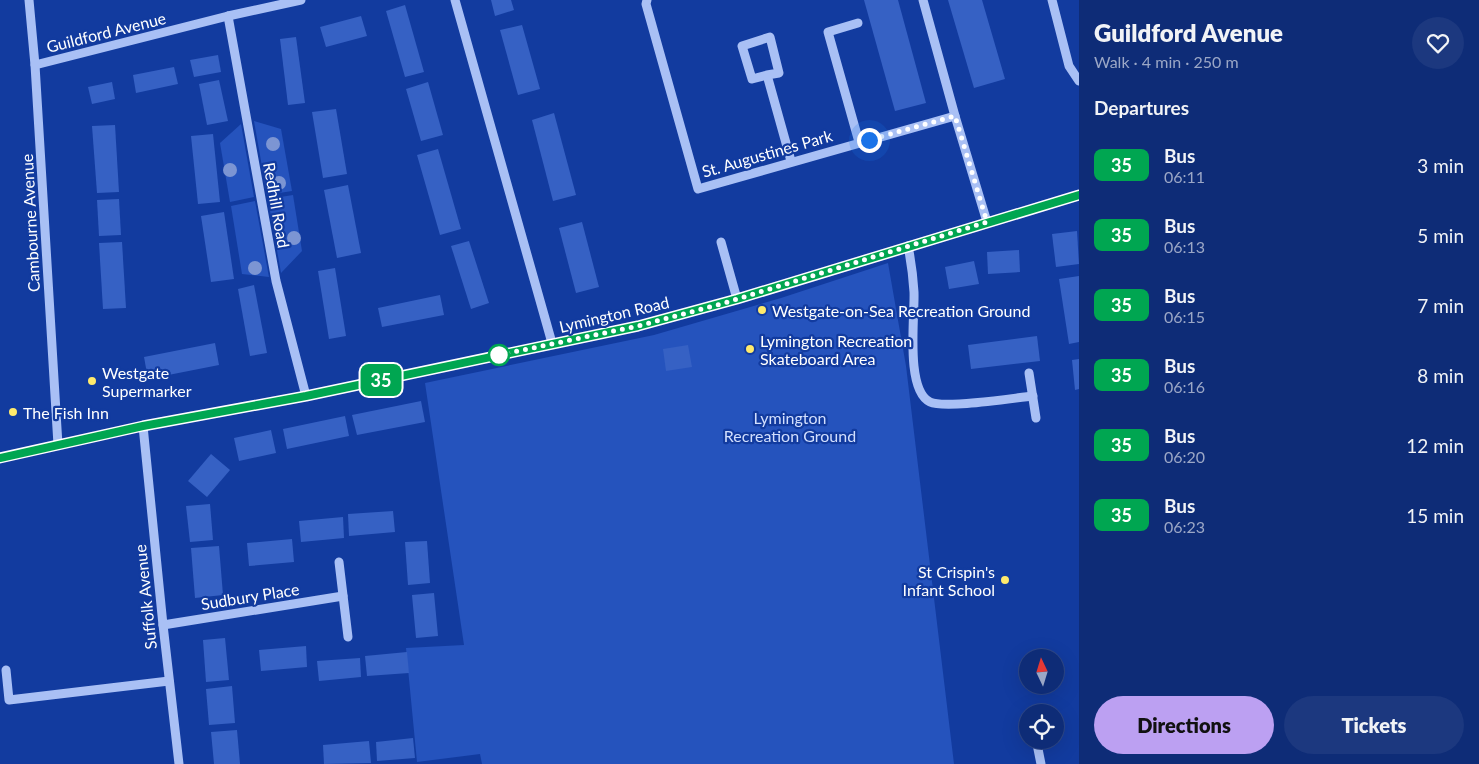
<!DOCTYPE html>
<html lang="en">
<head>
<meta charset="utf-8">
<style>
  :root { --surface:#0e2c77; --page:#1c387f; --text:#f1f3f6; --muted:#9ba7c6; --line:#2e4889; --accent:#bca0f2 }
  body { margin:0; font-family:Lato,sans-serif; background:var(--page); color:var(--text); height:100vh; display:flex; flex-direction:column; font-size:19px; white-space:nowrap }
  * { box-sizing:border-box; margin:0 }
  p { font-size:16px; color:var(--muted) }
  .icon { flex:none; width:28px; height:28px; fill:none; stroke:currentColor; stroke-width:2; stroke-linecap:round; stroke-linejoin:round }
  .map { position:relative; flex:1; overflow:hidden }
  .details { display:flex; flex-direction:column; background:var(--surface); width:400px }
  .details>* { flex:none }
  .badge { padding:0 10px; border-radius:8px; font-size:18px; line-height:32px }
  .needle { width:32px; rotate:356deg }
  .tools { position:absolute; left:1019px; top:649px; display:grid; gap:10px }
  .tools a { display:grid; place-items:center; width:45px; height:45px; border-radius:50%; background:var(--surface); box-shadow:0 5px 20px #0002,0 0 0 1px var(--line); font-size:25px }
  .you { position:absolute; width:25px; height:25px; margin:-12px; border:4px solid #fff; border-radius:50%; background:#1a73e8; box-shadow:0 0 0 8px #1a73e833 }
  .map>.badge { position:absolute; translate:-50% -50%; box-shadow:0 0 0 2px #fff }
  h2 { padding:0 15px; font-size:19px; line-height:45px }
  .round { display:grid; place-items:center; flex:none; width:52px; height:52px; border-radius:26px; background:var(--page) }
  .summary { display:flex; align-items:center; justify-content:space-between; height:85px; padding:0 15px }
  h1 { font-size:24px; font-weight:800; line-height:38px }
  .cta { display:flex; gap:10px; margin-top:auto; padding:10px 15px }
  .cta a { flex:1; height:58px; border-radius:30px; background:var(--accent); color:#111; font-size:20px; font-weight:800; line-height:58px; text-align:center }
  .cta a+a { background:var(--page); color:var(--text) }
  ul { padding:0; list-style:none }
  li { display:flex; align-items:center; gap:15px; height:70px; padding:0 15px }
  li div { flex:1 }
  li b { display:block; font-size:19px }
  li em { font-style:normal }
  li .badge { min-width:55px; font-weight:700; text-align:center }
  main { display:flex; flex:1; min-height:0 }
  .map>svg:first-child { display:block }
  .green { fill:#2553bd }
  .building { fill:#3661c4 }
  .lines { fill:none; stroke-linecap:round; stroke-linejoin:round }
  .minor { stroke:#a9c0f5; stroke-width:9 }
  .tree { fill:#7c95d3 }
  .line-casing { stroke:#fff; stroke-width:11 }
  .line { stroke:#00a651; stroke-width:8 }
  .walk { stroke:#fff; stroke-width:5; stroke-dasharray:0 9 }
  .poi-dot { fill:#ffea6c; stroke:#123b9f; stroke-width:2 }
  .stop-dot { fill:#fff; stroke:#00a651; stroke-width:2.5 }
  .labels { text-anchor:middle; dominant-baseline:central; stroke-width:4.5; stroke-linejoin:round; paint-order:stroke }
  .street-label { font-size:16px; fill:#fff; stroke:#123b9f }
  .poi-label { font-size:16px; fill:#fff; stroke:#123b9f; text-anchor:start }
  .park-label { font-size:16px; fill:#d2dffe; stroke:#123b9f }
</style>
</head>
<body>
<main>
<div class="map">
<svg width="1079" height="764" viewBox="0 0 1079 764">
  <rect width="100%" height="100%" fill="#123b9f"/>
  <g class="green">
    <polygon points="254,121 281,129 292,191 267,195"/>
    <polygon points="241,124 254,197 230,202 220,143"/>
    <polygon points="293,195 302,251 281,273 268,199"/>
    <polygon points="255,201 269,277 242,274 231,206"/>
    <polygon points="888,263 906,366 954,764 482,764 480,754 417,762 406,648 464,645 425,383 654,335 781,298"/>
  </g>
  <g class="building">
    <polygon points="491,0 511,0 514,10 495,16"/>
    <polygon points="864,0 898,0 926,103 895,111"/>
    <polygon points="948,0 982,0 1005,79 974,88"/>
    <polygon points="405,5 424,72 405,77 386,11"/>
    <polygon points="361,16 367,36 326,47 320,27"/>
    <polygon points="522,25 540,89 518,95 500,30"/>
    <polygon points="296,37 305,103 288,105 280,39"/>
    <polygon points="218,55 221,72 194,77 190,60"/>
    <polygon points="174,67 178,84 136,93 133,75"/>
    <polygon points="219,80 228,121 207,125 199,84"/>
    <polygon points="112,82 115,99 92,104 88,87"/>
    <polygon points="428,82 443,135 421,141 406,89"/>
    <polygon points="336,109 347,174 323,178 312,112"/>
    <polygon points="554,113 576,195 553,201 532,120"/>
    <polygon points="115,125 119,192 97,193 92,126"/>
    <polygon points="213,134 220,202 198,204 191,136"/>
    <polygon points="438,149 461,229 440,235 417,155"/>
    <polygon points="348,185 361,253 337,258 324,190"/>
    <polygon points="119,199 121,235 99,236 97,200"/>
    <polygon points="224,212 234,279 211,282 201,216"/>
    <polygon points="582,222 599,287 576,293 559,228"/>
    <polygon points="1077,231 1079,264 1056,267 1052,234"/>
    <polygon points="469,241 489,303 471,309 451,246"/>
    <polygon points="122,242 126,308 103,309 99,243"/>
    <polygon points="1019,250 1020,272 988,274 987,252"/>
    <polygon points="974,261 979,284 949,289 945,267"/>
    <polygon points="335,268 346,336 329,339 318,271"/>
    <polygon points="1079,276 1079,342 1069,344 1059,279"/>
    <polygon points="254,285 267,353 250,356 238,289"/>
    <polygon points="440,295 444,315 382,327 378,308"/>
    <polygon points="1037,336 1040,361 971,369 968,345"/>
    <polygon points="215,343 219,365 148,379 144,357"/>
    <polygon points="688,345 692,367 666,371 663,349"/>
    <polygon points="1079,359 1079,389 1075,390 1072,360"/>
    <polygon points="421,401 425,422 357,435 352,415"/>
    <polygon points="345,416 349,436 287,449 283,429"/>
    <polygon points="271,430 276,453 239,461 234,438"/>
    <polygon points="211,454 230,470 207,497 188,481"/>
    <polygon points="210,504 213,540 190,542 186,506"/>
    <polygon points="393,511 395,532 349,536 348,514"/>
    <polygon points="343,517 344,538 301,542 299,521"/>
    <polygon points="292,539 294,562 249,566 247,543"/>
    <polygon points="427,541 430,583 408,585 405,542"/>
    <polygon points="219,546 223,595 195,598 191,548"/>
    <polygon points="434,593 438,636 416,638 412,595"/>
    <polygon points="225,638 229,680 206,682 203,640"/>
    <polygon points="306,646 307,667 261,671 259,650"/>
    <polygon points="407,652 409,673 367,676 365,656"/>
    <polygon points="360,658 361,677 319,681 317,661"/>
    <polygon points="232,686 235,723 209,725 206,689"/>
    <polygon points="237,730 240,764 214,764 211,732"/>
    <polygon points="413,738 415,758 377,761 376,742"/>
    <polygon points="369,741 371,763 324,764 323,745"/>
  </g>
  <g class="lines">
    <g class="minor">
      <polyline points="29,0 35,65 58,445"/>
      <polyline points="455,0 552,343"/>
      <polyline points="647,0 646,4 698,189 955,116 987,222"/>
      <polyline points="923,0 955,116"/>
      <polyline points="1052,0 1069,66 1079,81"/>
      <polyline points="228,16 276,281 306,396"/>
      <polyline points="858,23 828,32 859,142"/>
      <polyline points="35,65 228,16 301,0"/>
      <polyline points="767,75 779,73 770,37 742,46 752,79 767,75 791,161"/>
      <polyline points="721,242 737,299"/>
      <path d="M908 246C911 261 913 276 914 292 915 316 905 390 930 402 945 409 1013 398 1033 396"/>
      <polyline points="1029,373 1036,418"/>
      <polyline points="143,426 163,625 179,764"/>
      <polyline points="0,458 143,426 306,396 638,326 737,299 1079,195"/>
      <polyline points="339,562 348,637"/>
      <polyline points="163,625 343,596"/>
      <polyline points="6,670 9,700 169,681"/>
      <polyline points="1037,744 1041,764"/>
    </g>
  </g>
  <g class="tree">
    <circle cx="273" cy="144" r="7"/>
    <circle cx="230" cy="170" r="7"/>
    <circle cx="279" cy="183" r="7"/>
    <circle cx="294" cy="238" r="7"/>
    <circle cx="255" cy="268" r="7"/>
  </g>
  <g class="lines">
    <g class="line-casing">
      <polyline id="line" points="0,458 143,426 306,396 638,326 737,299 1079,195"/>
    </g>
    <use href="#line" class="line"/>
    <polyline class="walk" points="499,355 638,326 721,304 987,222 955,116 869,140"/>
  </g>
  <g class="poi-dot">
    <circle cx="762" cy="310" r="5"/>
    <circle cx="750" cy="349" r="5"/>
    <circle cx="92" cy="381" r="5"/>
    <circle cx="13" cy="412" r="5"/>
    <circle cx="1005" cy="580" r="5"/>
  </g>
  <circle class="stop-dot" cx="499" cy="355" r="10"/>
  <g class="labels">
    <g class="street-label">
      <text transform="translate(106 32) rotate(-14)">Guildford Avenue</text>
      <text transform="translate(767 153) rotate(-16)">St. Augustines Park</text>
      <text transform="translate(277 205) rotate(80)">Redhill Road</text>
      <text transform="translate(30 223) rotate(-93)">Cambourne Avenue</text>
      <text transform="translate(614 314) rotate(-13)">Lymington Road</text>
      <text transform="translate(250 596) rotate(-9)">Sudbury Place</text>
      <text transform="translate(145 597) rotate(-96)">Suffolk Avenue</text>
    </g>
    <g class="poi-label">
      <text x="772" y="310">Westgate-on-Sea Recreation Ground</text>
      <text x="760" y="340">Lymington Recreation<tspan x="760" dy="18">Skateboard Area</tspan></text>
      <text x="102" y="372">Westgate<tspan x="102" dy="18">Supermarker</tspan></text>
      <text x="23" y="412">The Fish Inn</text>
      <text x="995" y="571" text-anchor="end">St Crispin's<tspan x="995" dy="18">Infant School</tspan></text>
    </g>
    <g class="park-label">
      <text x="790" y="417">Lymington<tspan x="790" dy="18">Recreation Ground</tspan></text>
    </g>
  </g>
</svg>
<div class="tools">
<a><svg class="needle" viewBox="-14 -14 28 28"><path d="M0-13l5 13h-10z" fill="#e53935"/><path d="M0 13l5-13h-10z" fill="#9ba7c6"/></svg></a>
<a><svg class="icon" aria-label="locate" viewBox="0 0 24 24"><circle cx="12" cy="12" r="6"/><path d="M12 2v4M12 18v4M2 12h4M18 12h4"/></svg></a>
</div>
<div class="you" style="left:869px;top:140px"></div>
<b class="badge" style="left:381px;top:380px;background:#00a651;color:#fff">35</b>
</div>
<section class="details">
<div class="summary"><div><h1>Guildford Avenue</h1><p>Walk · 4 min · 250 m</p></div><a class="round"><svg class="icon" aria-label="heart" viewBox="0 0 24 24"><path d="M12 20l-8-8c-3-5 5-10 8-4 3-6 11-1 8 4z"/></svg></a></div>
<h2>Departures</h2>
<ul>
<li><span class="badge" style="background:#00a651;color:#fff">35</span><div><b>Bus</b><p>06:11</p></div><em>3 min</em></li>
<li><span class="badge" style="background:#00a651;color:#fff">35</span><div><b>Bus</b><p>06:13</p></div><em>5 min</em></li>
<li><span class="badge" style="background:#00a651;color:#fff">35</span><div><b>Bus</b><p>06:15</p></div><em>7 min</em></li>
<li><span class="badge" style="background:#00a651;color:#fff">35</span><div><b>Bus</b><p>06:16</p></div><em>8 min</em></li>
<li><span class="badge" style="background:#00a651;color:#fff">35</span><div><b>Bus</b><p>06:20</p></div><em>12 min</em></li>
<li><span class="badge" style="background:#00a651;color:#fff">35</span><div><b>Bus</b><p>06:23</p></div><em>15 min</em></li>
</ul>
<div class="cta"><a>Directions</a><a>Tickets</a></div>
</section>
</main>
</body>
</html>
